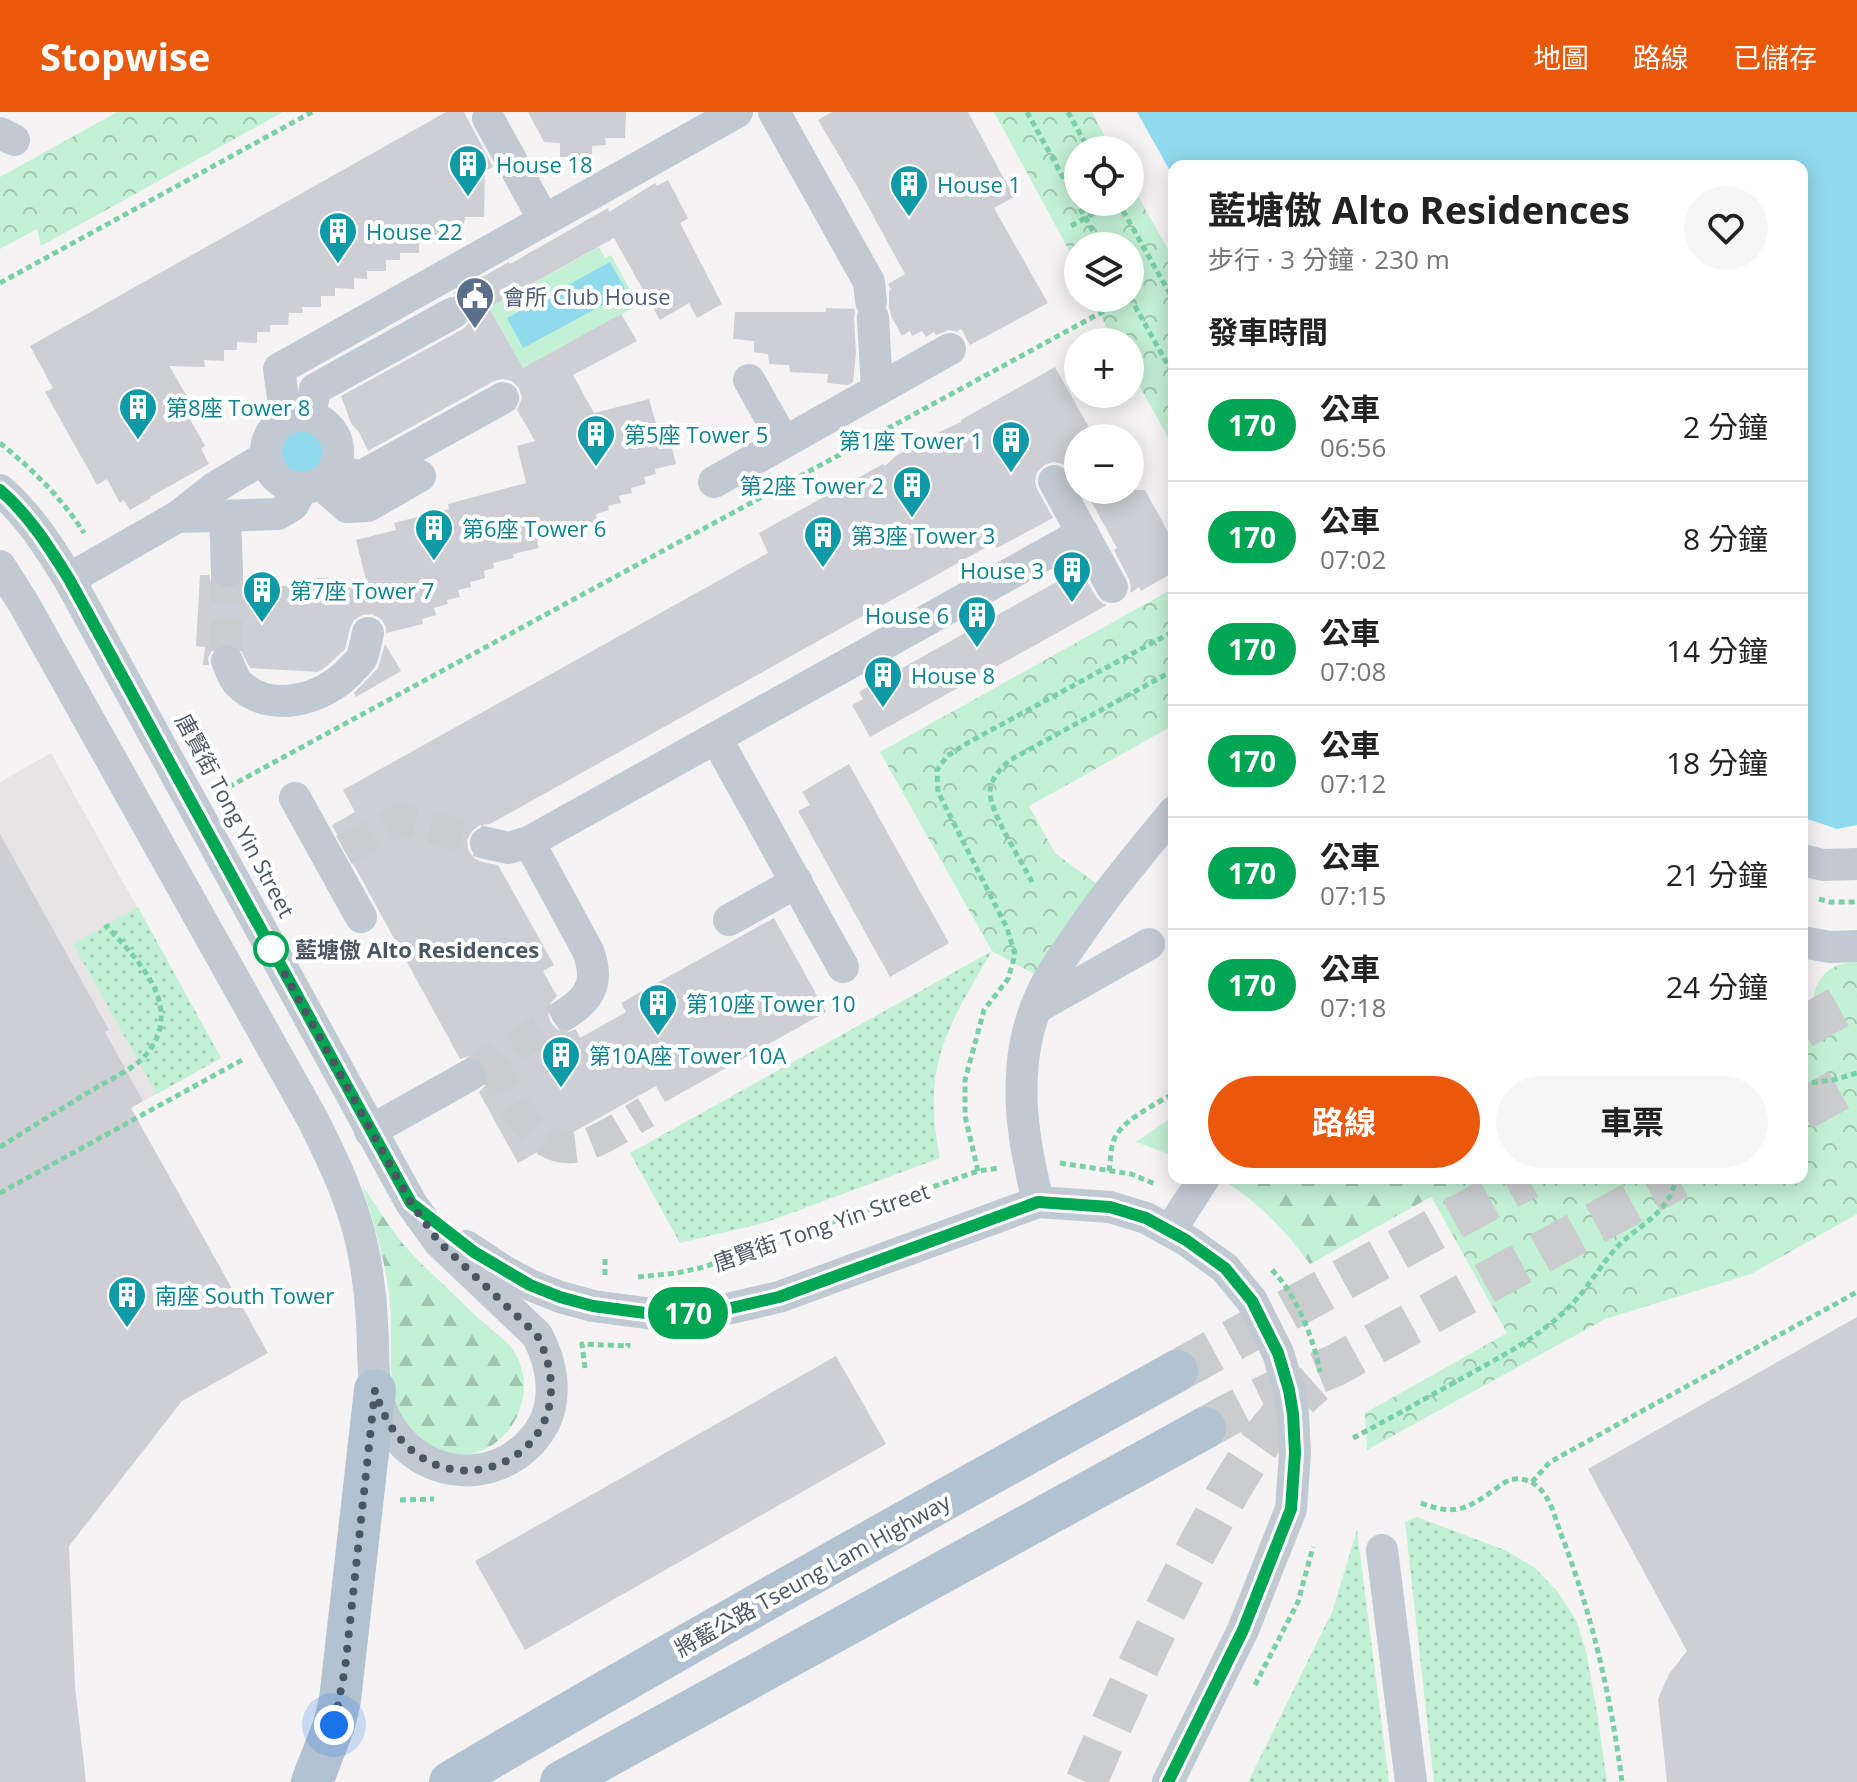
<!DOCTYPE html>
<html lang="zh-TW">
<head>
<meta charset="utf-8">
<style>
  :root { --surface:#fff; --page:#f6f6f6; --text:#222; --muted:#767676; --line:#e0e0e0; --accent:#ea580c }
  body { margin:0; font-family:"Open Sans","Noto Sans TC",sans-serif; background:var(--page); color:var(--text); height:100vh; display:flex; flex-direction:column; font-size:30px; white-space:nowrap }
  * { box-sizing:border-box; margin:0 }
  p { font-size:26px; color:var(--muted) }
  .icon { flex:none; width:44px; height:44px; fill:none; stroke:currentColor; stroke-width:2; stroke-linecap:round; stroke-linejoin:round }
  .map { position:relative; flex:1; overflow:hidden }
  .side { position:absolute; left:1168px; top:48px; width:640px; height:1024px; display:flex; flex-direction:column; background:var(--surface); border-radius:16px; box-shadow:0 4px 20px #0003 }
  .side>* { flex:none }
  .badge { padding:0 16px; border-radius:26px; font-size:28px; line-height:52px }
  .controls { position:absolute; left:1064px; top:24px; display:grid; gap:16px }
  .controls a { display:grid; place-items:center; width:80px; height:80px; border-radius:50%; background:var(--surface); box-shadow:0 4px 20px #0003; font-size:40px }
  .you { position:absolute; width:40px; height:40px; margin:-20px; border:6px solid #fff; border-radius:50%; background:#1a73e8; box-shadow:0 0 0 12px #1a73e833 }
  .map>.badge { position:absolute; translate:-50% -50%; box-shadow:0 0 0 4px #fff }
  h2 { padding:0 40px; font-size:30px; line-height:72px }
  .round { display:grid; place-items:center; flex:none; width:84px; height:84px; border-radius:42px; background:var(--page) }
  .overview { display:flex; align-items:center; justify-content:space-between; height:136px; padding:0 40px }
  h1 { font-size:38px; font-weight:700; line-height:60px }
  .cta { display:flex; gap:16px; margin-top:auto; padding:16px 40px }
  .cta a { flex:1; height:92px; border-radius:48px; background:var(--accent); color:#fff; font-size:32px; font-weight:700; line-height:92px; text-align:center }
  .cta a+a { background:var(--page); color:var(--text) }
  ul { padding:0; list-style:none }
  li { display:flex; align-items:center; gap:24px; height:112px; padding:0 40px; border-top:2px solid var(--line) }
  li div { flex:1 }
  li b { display:block; font-size:30px }
  li em { font-style:normal }
  li .badge { min-width:88px; font-weight:700; text-align:center }
  header { display:flex; align-items:center; gap:48px; box-sizing:border-box; height:112px; padding:0 40px; background:var(--accent); color:#fff }
  header strong { font-size:38px }
  nav { display:flex; gap:44px; margin-inline-start:auto; font-size:28px }
  .map>svg:first-child { display:block }
  .education { fill:#e6e4e5 }
  .grass { fill:url(#grass-dots) }
  .forest { fill:url(#forest-firs) }
  .park { fill:url(#park-crowns) }
  .pitch { fill:#c3f1d5 }
  .water { fill:#90daee }
  .building { fill:#cdcfd5 }
  .lines { fill:none; stroke-linecap:round; stroke-linejoin:round }
  .minor-tunnel { stroke:#caccce; stroke-width:32; stroke-dasharray:32 16; stroke-linecap:butt }
  .major-tunnel { stroke:#caccce; stroke-width:42; stroke-dasharray:42 21; stroke-linecap:butt }
  .path { stroke:#7ad0a6; stroke-width:5; stroke-dasharray:6 4; stroke-linecap:butt }
  .minor { stroke:#c1cad2; stroke-width:32 }
  .major { stroke:#b3c2d1; stroke-width:42 }
  .line-casing { stroke:#fff; stroke-width:18 }
  .line { stroke:#00a651; stroke-width:12 }
  .walk { stroke:#4a5661; stroke-width:8; stroke-dasharray:0 14.4 }
  .stop-dot { fill:#fff; stroke:#00a651; stroke-width:4 }
  .labels { text-anchor:middle; dominant-baseline:central; stroke-width:8; stroke-linejoin:round; paint-order:stroke }
  .culture-label { font-size:22px; fill:#0d838f; stroke:#fff; text-anchor:start }
  .service-label { font-size:22px; fill:#4e5e75; stroke:#fff; text-anchor:start }
  .street-label { font-size:22px; fill:#4a5661; stroke:#fff }
  .stop-label { font-size:22px; font-weight:bold; fill:#4a5661; stroke:#fff; text-anchor:start }
</style>
</head>
<body>
<header>
<strong>Stopwise</strong>
<nav><a>地圖</a><a>路線</a><a>已儲存</a></nav>
</header>
<div class="map">
<svg width="1857" height="1670" viewBox="0 0 1857 1670">
  <defs>
    <pattern id="grass-dots" width="8" height="8" patternUnits="userSpaceOnUse" patternTransform="scale(2)"><rect width="8" height="8" fill="#c3f1d5"/><path d="M2 2h.1M6 6h.1" fill="none" stroke="#a0c6b0" stroke-width="1.8" stroke-linecap="round"/></pattern>
    <pattern id="forest-firs" width="22" height="20" patternUnits="userSpaceOnUse" patternTransform="scale(2)"><rect width="22" height="20" fill="#c3f1d5"/><path d="M5 1l3.5 6h-7zM16 11l3.5 6h-7z" fill="#a0c6b0"/></pattern>
    <pattern id="park-crowns" width="20" height="18" patternUnits="userSpaceOnUse" patternTransform="scale(2)"><rect width="20" height="18" fill="#c3f1d5"/><path d="M2 6a3 3 0 1 1 6 0M12 15a3 3 0 1 1 6 0" fill="none" stroke="#a0c6b0"/></pattern>
  </defs>
  <rect width="100%" height="100%" fill="#f5f3f3"/>
  <polygon class="education" points="51,641 221,946 0,1069 0,670"/>
  <g class="grass">
    <polygon points="138,795 221,946 157,982 73,832"/>
    <path d="M992 839C947 916 921 954 940 1046L767 1110 680 1131 630 1041Z"/>
    <polygon points="1417,1405 1507,1439 1535,1456 1558,1480 1576,1508 1586,1539 1597,1600 1607,1670 1434,1670 1405,1410"/>
    <polygon points="1357,1418 1389,1670 1248,1670 1332,1500"/>
  </g>
  <g class="forest">
    <polygon points="1174,1004 1174,1044 1136,1030"/>
    <path d="M1227 1066H1465L1310 1152C1286 1119 1260 1092 1226 1070Z"/>
    <path d="M362 1073C373 1089 384 1107 396 1123 410 1142 429 1159 446 1175 461 1189 475 1204 491 1217 500 1225 510 1231 516 1243 542 1290 500 1355 445 1341 434 1338 407 1321 401 1310 398 1306 398 1298 396 1293 387 1258 393 1226 390 1190 386 1150 374 1112 362 1073Z"/>
  </g>
  <g class="park">
    <polygon points="117,0 283,0 41,134 37,117 0,137 0,65"/>
    <polygon points="994,0 1092,0 1112,38 1078,38 1078,90 1130,90 1130,70 1174,148 1174,336 1130,257 1130,230 1115,230 1104,210 1094,186 1130,186 1130,134 1078,134 1078,155"/>
    <polygon points="1174,476 1174,584 1171,586 1174,592 1174,613 1029,694 1055,741 1098,773 1034,862 992,839 880,640"/>
    <path d="M1857 849V1102L1751 1162 1605 1207 1367 1338 1365 1301 1507 1221 1431 1084 1465 1066H1802V917C1820 885 1807 855 1857 849Z"/>
  </g>
  <polygon class="pitch" points="599,135 605,146 611,143 633,183 628,186 633,196 523,256 489,196"/>
  <g class="water">
    <polygon points="1137,0 1857,0 1857,713 1837,717 1802,705 1802,54 1174,54 1174,66"/>
    <polygon points="610,150 627,180 523,236 507,206"/>
    <circle cx="303" cy="340" r="23"/>
  </g>
  <g class="building">
    <polygon points="446,0 464,0 493,55 485,59 484,105 465,105 464,112 451,111 451,124 432,123 432,129 419,129 419,141 400,141 400,148 386,148 386,159 367,159 367,167 354,166 354,177 335,176 335,184 321,184 321,195 302,195 303,201 289,201 288,213 270,213 270,220 257,220 257,231 237,230 237,238 224,238 224,249 204,248 205,255 169,254 191,291 183,295 205,334 201,337 209,352 150,385 151,386 130,398 124,388 120,391 107,367 97,373 45,280 53,276 30,234"/>
    <polygon points="528,0 626,0 625,26 605,26 606,33 592,34 592,45 560,45 560,31 544,30"/>
    <polygon points="832,0 968,0 1014,85 994,96 1048,191 970,233 961,217 957,220 949,218 936,223 934,220 926,225 922,219 912,224 910,219 902,224 892,206 889,195 889,179 891,177 888,172 905,162 857,74 818,8"/>
    <polygon points="668,68 688,106 680,111 722,192 697,206 689,191 660,208 614,126 489,196 523,256 621,202 637,229 573,263 594,301 649,287 660,326 669,324 676,352 655,357 656,362 644,365 646,372 631,376 632,381 619,384 621,391 608,394 609,398 596,402 597,409 583,413 584,417 537,429 539,436 513,442 514,446 493,451 494,456 484,459 485,466 470,470 471,475 458,478 460,485 447,488 448,492 434,496 436,503 422,507 423,512 386,521 386,515 381,507 372,502 362,503 354,508 350,516 345,537 327,554 318,560 250,556 239,535 229,530 221,531 213,537 208,546 209,553 203,553 205,535 196,534 200,463 209,463 211,470 217,475 227,478 236,475 241,471 314,476 315,466 366,468 356,428 396,418 394,411 449,397 448,392 526,371 517,334 535,329 517,298 522,286 519,276 512,269 503,267 494,269 368,339 359,320 351,311 341,284 463,217 470,210 472,202 470,193 463,185 453,181 509,150 510,152 608,96 609,100 655,71 657,74"/>
    <polygon points="826,196 854,197 855,200 854,207 856,241 853,270 848,273 827,271 828,262 790,260 789,253 769,252 768,242 754,240 754,229 733,227 735,200 826,200"/>
    <polygon points="1055,255 1095,326 1078,326 1078,373 1071,360 1063,352 1054,350 1046,352 1037,360 1035,369 1037,377 1053,406 997,436 994,431 490,712 480,713 472,719 467,728 468,738 474,746 482,750 498,753 554,853 543,859 557,884 550,892 548,902 551,911 558,918 568,920 576,917 580,926 626,900 621,891 774,806 826,900 665,990 656,974 518,1051 479,980 487,972 489,962 487,954 479,946 469,944 460,947 332,713 355,700 343,678 768,441 759,421 883,352 885,354 896,344 922,328 961,310 961,308"/>
    <polygon points="1085,378 1145,378 1174,431 1174,460 1141,479 1139,475 1130,481 1131,475 1129,467 1114,438 1117,436"/>
    <polygon points="1080,457 1096,485 1102,491 1107,493 870,625 852,593 863,587 859,580"/>
    <polygon points="385,532 401,559 356,585 354,581 378,556"/>
    <polygon points="849,652 949,831 890,865 798,699 810,693 802,680"/>
    <polygon points="0,722 109,918 105,920 143,989 131,996 268,1241 182,1289 69,1434 75,1574 86,1670 0,1670"/>
    <polygon points="1857,1205 1857,1670 1667,1670 1658,1587 1669,1562 1687,1539 1588,1357"/>
    <polygon points="836,1244 886,1332 525,1538 475,1449"/>
  </g>
  <g class="lines">
    <g class="minor-tunnel">
      <polyline points="227,459 227,549"/>
      <polyline points="344,738 400,707 486,731"/>
      <path d="M491 950C511 985 533 1048 585 1033 606 1026 627 1011 646 1000"/>
      <polyline points="473,961 567,901"/>
    </g>
    <g class="major-tunnel">
      <polyline points="1802,916 1857,885"/>
      <polyline points="1802,998 1857,968"/>
      <polyline points="1177,1259 1528,1066"/>
      <path d="M1205 1316C1247 1292 1289 1272 1334 1254L1678 1066"/>
      <path d="M1086 1670C1120 1592 1156 1514 1196 1439 1230 1376 1259 1319 1314 1271"/>
    </g>
    <g class="path">
      <polyline points="1027,0 1101,134"/>
      <polyline points="1068,0 1089,38"/>
      <polyline points="1118,90 1174,189"/>
      <polyline points="1071,114 1114,90"/>
      <polyline points="0,171 312,0"/>
      <polyline points="1130,185 1174,264"/>
      <path d="M0 331C32 357 62 386 84 421"/>
      <polyline points="221,675 223,678 1115,193"/>
      <path d="M1032 770C1022 750 989 699 990 679 991 666 1002 655 1010 648L1174 558"/>
      <polyline points="1819,787 1830,790 1857,790"/>
      <polyline points="1802,972 1833,968 1857,961"/>
      <path d="M0 1035C33 1014 66 994 99 974 113 966 130 958 141 948 189 900 141 850 105 813"/>
      <polyline points="1060,1051 1131,1062 1155,1072"/>
      <polyline points="978,1059 965,1004 965,968 984,898 1008,867 1015,843 1007,816 938,680 937,658 947,644 969,630 1174,519"/>
      <path d="M1109 1059C1111 1047 1110 1032 1117 1022 1127 1006 1158 991 1174 981"/>
      <polyline points="0,1081 242,948"/>
      <path d="M1272 1158C1296 1182 1314 1227 1320 1260"/>
      <polyline points="605,1163 605,1144"/>
      <polyline points="638,1165 677,1161 704,1155 978,1059 999,1056"/>
      <polyline points="585,1256 582,1232 628,1234 628,1231"/>
      <path d="M1353 1326C1391 1306 1428 1285 1466 1264 1502 1244 1539 1225 1568 1196 1588 1177 1600 1153 1618 1134 1641 1111 1669 1102 1676 1066"/>
      <polyline points="1532,1370 1550,1350 1857,1180"/>
      <polyline points="400,1388 434,1387"/>
      <path d="M1421 1391C1456 1405 1469 1396 1498 1375 1504 1370 1512 1366 1520 1367 1529 1368 1536 1372 1541 1378 1551 1388 1556 1409 1561 1422 1592 1502 1611 1585 1622 1670"/>
      <polyline points="1255,1573 1298,1490 1313,1435"/>
    </g>
    <g class="minor">
      <polyline points="774,0 869,170 871,189"/>
      <polyline points="488,6 544,108"/>
      <polyline points="0,21 14,28"/>
      <polyline points="873,206 877,278"/>
      <polyline points="749,268 784,330"/>
      <circle cx="302" cy="340" r="36"/>
      <polyline points="310,304 315,277 453,201"/>
      <polyline points="286,307 279,257 737,0"/>
      <polyline points="334,356 360,365 503,286"/>
      <polyline points="1054,369 1112,475"/>
      <polyline points="714,370 950,237"/>
      <polyline points="320,371 347,395 368,394 420,364"/>
      <path d="M0 378C29 403 49 435 69 467L411 1091 439 1130 537 1223C548 1244 554 1264 551 1287 550 1303 541 1319 531 1330 493 1370 433 1367 398 1326 368 1290 375 1253 372 1210 371 1186 368 1162 363 1138 354 1092 334 1050 313 1008L24 492 0 454"/>
      <polyline points="225,404 227,459"/>
      <polyline points="177,405 278,402 293,393 302,376"/>
      <polyline points="69,467 177,405 214,376 266,345"/>
      <path d="M227 549C230 556 233 566 238 571 269 603 323 588 350 559 353 555 360 550 362 545 365 538 366 528 368 521"/>
      <polyline points="716,626 843,855"/>
      <polyline points="295,686 361,805"/>
      <polyline points="486,731 509,736 529,730"/>
      <polyline points="1802,748 1823,753 1857,752"/>
      <polyline points="729,808 797,770"/>
      <polyline points="1802,830 1830,835 1857,834"/>
      <polyline points="1036,896 1149,832"/>
      <path d="M567 901C592 885 599 868 588 839L529 730 1083 421"/>
      <polyline points="370,1019 470,963"/>
      <path d="M1038 1090C1028 1047 1019 1005 1022 962 1023 938 1029 912 1038 890 1047 867 1062 846 1076 826 1106 782 1140 741 1174 700"/>
      <polyline points="1170,1119 1204,1066"/>
      <polyline points="466,1134 502,1158 530,1173 560,1185 593,1194 653,1202 714,1200 779,1185 1038,1090 1110,1095 1146,1106 1186,1128 1225,1156 1252,1189 1278,1241 1289,1278 1293,1302 1295,1341 1291,1397 1243,1518 1168,1670"/>
      <polyline points="1382,1438 1411,1670"/>
    </g>
    <g class="major">
      <polyline points="312,1670 334,1613 340,1588 375,1278"/>
      <path d="M450 1670C690 1529 933 1393 1177 1259"/>
      <polyline points="561,1670 1205,1316"/>
    </g>
  </g>
  <g class="lines">
    <g class="line-casing">
      <path id="line" d="M0 378C29 403 49 435 69 467L411 1091 474 1140 530 1173 560 1185 593 1194 653 1202 714 1200 779 1185 1038 1090 1110 1095 1146 1106 1186 1128 1225 1156 1252 1189 1278 1241 1289 1278 1293 1302 1295 1341 1291 1397 1243 1518 1168 1670"/>
    </g>
    <use href="#line" class="line"/>
    <path class="walk" d="M271 837 411 1091 439 1130 537 1223C603 1352 417 1423 375 1278L345 1557 334 1613"/>
  </g>
  <defs>
    <g id="building-pin" transform="scale(2)"><path d="M0 17L-7.5 6A9.5 9.5 0 1 1 7.5 6Z" fill="#0f9aa8" stroke="#fff"/><path d="M-4-6H4V6H1V3H-1V6H-4ZM-2.5-4.3h1.7v1.8h-1.7ZM.8-4.3h1.7v1.8H.8ZM-2.5-1h1.7V.8h-1.7ZM.8-1h1.7V.8H.8Z" fill="#fff"/></g>
    <g id="civic-pin" transform="scale(2)"><path d="M0 17L-7.5 6A9.5 9.5 0 1 1 7.5 6Z" fill="#5c6f8a" stroke="#fff"/><path d="M-.6-6.5H3V-4.5H.6V-3L4-1V1h2V6H-6V1h2V-1L-.6-3ZM-1.2 2.5V6h2.4V2.5Z" fill="#fff"/></g>
  </defs>
  <g fill-rule="evenodd">
    <use href="#building-pin" x="468" y="52"/>
    <use href="#building-pin" x="909" y="72"/>
    <use href="#building-pin" x="338" y="119"/>
    <use href="#civic-pin" x="475" y="184"/>
    <use href="#building-pin" x="138" y="295"/>
    <use href="#building-pin" x="596" y="322"/>
    <use href="#building-pin" x="1011" y="328"/>
    <use href="#building-pin" x="912" y="373"/>
    <use href="#building-pin" x="434" y="416"/>
    <use href="#building-pin" x="823" y="423"/>
    <use href="#building-pin" x="1072" y="458"/>
    <use href="#building-pin" x="262" y="478"/>
    <use href="#building-pin" x="977" y="503"/>
    <use href="#building-pin" x="883" y="563"/>
    <use href="#building-pin" x="658" y="891"/>
    <use href="#building-pin" x="561" y="943"/>
    <use href="#building-pin" x="127" y="1183"/>
  </g>
  <circle class="stop-dot" cx="271" cy="837" r="16"/>
  <g class="labels">
    <g class="culture-label">
      <text x="496" y="52">House 18</text>
      <text x="937" y="72">House 1</text>
      <text x="366" y="119">House 22</text>
      <text x="166" y="295">第8座 Tower 8</text>
      <text x="624" y="322">第5座 Tower 5</text>
      <text x="983" y="328" text-anchor="end">第1座 Tower 1</text>
      <text x="884" y="373" text-anchor="end">第2座 Tower 2</text>
      <text x="462" y="416">第6座 Tower 6</text>
      <text x="851" y="423">第3座 Tower 3</text>
      <text x="1044" y="458" text-anchor="end">House 3</text>
      <text x="290" y="478">第7座 Tower 7</text>
      <text x="949" y="503" text-anchor="end">House 6</text>
      <text x="911" y="563">House 8</text>
      <text x="686" y="891">第10座 Tower 10</text>
      <text x="589" y="943">第10A座 Tower 10A</text>
      <text x="155" y="1183">南座 South Tower</text>
    </g>
    <g class="service-label">
      <text x="503" y="184">會所 Club House</text>
    </g>
    <g class="street-label">
      <text transform="translate(236 703) rotate(62)">唐賢街 Tong Yin Street</text>
      <text transform="translate(821 1114) rotate(-19)">唐賢街 Tong Yin Street</text>
      <text transform="translate(812 1462) rotate(-29)">將藍公路 Tseung Lam Highway</text>
    </g>
    <g class="stop-label">
      <text x="295" y="837">藍塘傲 Alto Residences</text>
    </g>
  </g>
</svg>
<div class="controls">
<a><svg class="icon" aria-label="locate" viewBox="0 0 24 24"><circle cx="12" cy="12" r="6"/><path d="M12 2v4M12 18v4M2 12h4M18 12h4"/></svg></a>
<a><svg class="icon" aria-label="layers" viewBox="0 0 24 24"><path d="M12 4l9 5-9 5-9-5zM3 14l9 5 9-5"/></svg></a>
<a>+</a>
<a>−</a>
</div>
<div class="you" style="left:334px;top:1613px"></div>
<b class="badge" style="left:688px;top:1201px;background:#00a651;color:#fff">170</b>
<section class="side">
<div class="overview"><div><h1>藍塘傲 Alto Residences</h1><p>步行 · 3 分鐘 · 230 m</p></div><a class="round"><svg class="icon" aria-label="heart" viewBox="0 0 24 24"><path d="M12 20l-8-8c-3-5 5-10 8-4 3-6 11-1 8 4z"/></svg></a></div>
<h2>發車時間</h2>
<ul>
<li><span class="badge" style="background:#00a651;color:#fff">170</span><div><b>公車</b><p>06:56</p></div><em>2 分鐘</em></li>
<li><span class="badge" style="background:#00a651;color:#fff">170</span><div><b>公車</b><p>07:02</p></div><em>8 分鐘</em></li>
<li><span class="badge" style="background:#00a651;color:#fff">170</span><div><b>公車</b><p>07:08</p></div><em>14 分鐘</em></li>
<li><span class="badge" style="background:#00a651;color:#fff">170</span><div><b>公車</b><p>07:12</p></div><em>18 分鐘</em></li>
<li><span class="badge" style="background:#00a651;color:#fff">170</span><div><b>公車</b><p>07:15</p></div><em>21 分鐘</em></li>
<li><span class="badge" style="background:#00a651;color:#fff">170</span><div><b>公車</b><p>07:18</p></div><em>24 分鐘</em></li>
</ul>
<div class="cta"><a>路線</a><a>車票</a></div>
</section>
</div>
</body>
</html>
